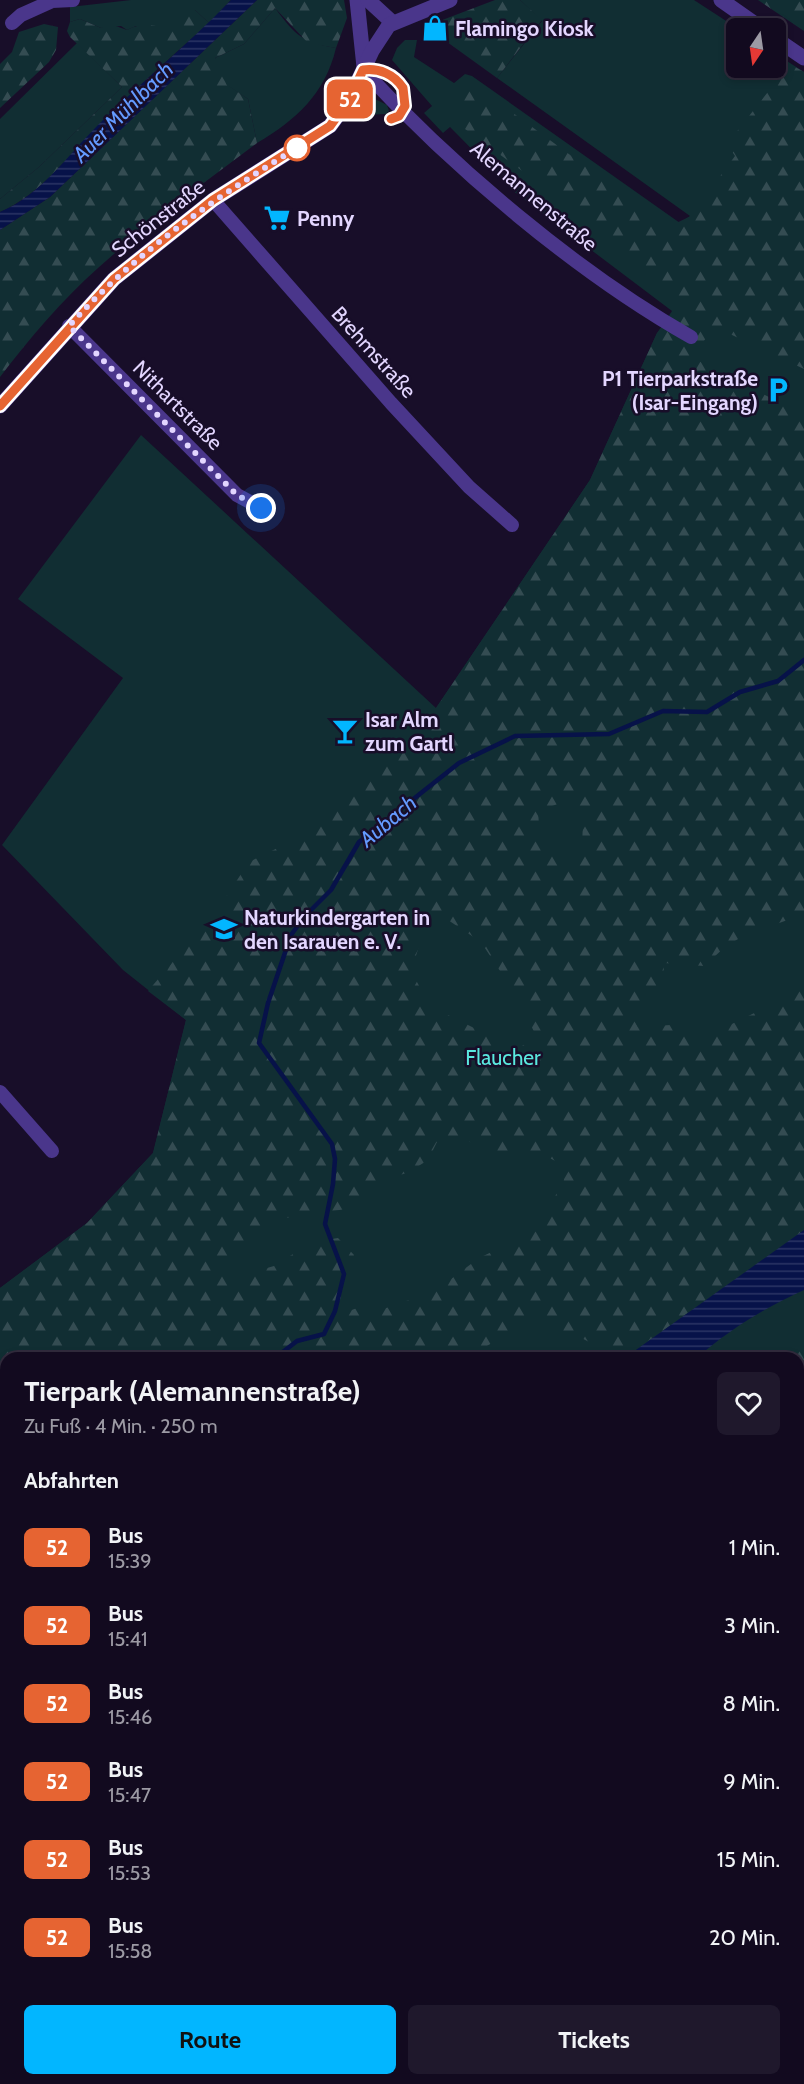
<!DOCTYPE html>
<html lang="de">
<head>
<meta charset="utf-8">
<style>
  :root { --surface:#120a1f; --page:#1f182c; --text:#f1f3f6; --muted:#9c9aa4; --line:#312b3d; --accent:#02b6ff }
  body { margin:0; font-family:Cabin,sans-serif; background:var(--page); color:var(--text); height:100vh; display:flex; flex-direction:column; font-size:22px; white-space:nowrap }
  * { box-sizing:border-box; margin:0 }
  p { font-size:20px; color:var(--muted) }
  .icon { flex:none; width:33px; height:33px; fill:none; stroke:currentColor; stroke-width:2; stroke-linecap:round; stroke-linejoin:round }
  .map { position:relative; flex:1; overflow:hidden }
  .sheet { position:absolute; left:0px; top:1352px; width:804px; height:734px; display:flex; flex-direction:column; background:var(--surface); border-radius:18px 18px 0 0; box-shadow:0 3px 9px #0003,0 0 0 2px var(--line) }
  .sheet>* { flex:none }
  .badge { padding:0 12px; border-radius:9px; font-size:21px; line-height:39px }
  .needle { width:39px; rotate:193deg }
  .tools { position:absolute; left:726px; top:18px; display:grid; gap:12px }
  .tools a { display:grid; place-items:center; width:60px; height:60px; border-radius:9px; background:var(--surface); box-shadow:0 3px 9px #0003,0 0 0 2px var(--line); font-size:30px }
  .you { position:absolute; width:30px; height:30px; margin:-15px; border:4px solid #fff; border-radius:50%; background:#1a73e8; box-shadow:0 0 0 9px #1a73e833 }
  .map>.badge { position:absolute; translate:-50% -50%; box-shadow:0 0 0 3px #fff }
  h2 { padding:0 24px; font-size:22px; line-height:54px }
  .round { display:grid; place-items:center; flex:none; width:63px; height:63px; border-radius:9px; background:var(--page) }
  .headline { display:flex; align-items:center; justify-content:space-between; height:102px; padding:0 24px }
  h1 { font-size:28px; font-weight:800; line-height:45px }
  .button { display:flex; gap:12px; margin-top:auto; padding:12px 24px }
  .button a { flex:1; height:69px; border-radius:9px; background:var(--accent); color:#111; font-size:24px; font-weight:800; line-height:69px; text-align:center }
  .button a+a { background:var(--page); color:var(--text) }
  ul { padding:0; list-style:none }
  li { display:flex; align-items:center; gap:18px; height:78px; padding:0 24px }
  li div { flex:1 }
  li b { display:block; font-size:22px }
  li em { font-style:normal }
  li .badge { min-width:66px; font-weight:700; text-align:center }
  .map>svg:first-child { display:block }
  .green { fill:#112e33; fill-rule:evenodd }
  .forest { fill:url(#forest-firs); fill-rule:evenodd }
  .water { fill:url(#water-rules) }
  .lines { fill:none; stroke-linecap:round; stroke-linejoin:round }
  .stream { stroke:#071249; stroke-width:4.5 }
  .minor { stroke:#4a368b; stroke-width:14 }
  .tertiary { stroke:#4a368b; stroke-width:15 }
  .line-casing { stroke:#fff; stroke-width:14 }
  .line { stroke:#e66432; stroke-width:9 }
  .walk { stroke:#e3d6ff; stroke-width:6; stroke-dasharray:0 10.8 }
  .stop-dot { fill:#fff; stroke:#e66432; stroke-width:3 }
  .labels { text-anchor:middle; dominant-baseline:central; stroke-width:5; stroke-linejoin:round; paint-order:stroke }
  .poi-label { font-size:21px; font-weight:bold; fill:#e3d6ff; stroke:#180e29; text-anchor:start }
  .street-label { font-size:21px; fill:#e3d6ff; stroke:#180e29 }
  .park-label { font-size:21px; fill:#5ae8df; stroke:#180e29 }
  .water-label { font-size:22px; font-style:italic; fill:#649aff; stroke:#180e29 }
</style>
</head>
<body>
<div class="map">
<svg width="804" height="2084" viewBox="0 0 804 2084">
  <defs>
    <pattern id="forest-firs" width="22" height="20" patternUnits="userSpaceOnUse" patternTransform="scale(1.5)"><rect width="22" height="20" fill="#112e33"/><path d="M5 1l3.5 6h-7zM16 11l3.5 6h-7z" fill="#344c52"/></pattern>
    <pattern id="water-rules" width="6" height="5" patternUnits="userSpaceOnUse" patternTransform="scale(1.5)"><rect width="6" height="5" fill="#071249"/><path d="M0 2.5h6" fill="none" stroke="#2b3464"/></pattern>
  </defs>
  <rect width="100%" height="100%" fill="#180e29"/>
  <g class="green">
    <polygon points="131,0 231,0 209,23 195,10 170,32 136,26 127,30 121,26 101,28 80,19 70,22 70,7"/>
    <path d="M520 0H694L737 28 736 68H776V54L804 72V2084H0V1288L87 1223 153 1153 186 1020 123 970 2 845 123 678 18 599 141 435 436 708 590 480 657 333 672 311 513 191 450 127 443 133 424 113 432 106 392 60 397 48 405 40H417L414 57 454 83 465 74 472 76 680 223 690 216 497 78 542 21ZM6 1358H798V2079H6Z"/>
    <path d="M275 8C296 36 302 42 336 48 325 94 296 120 257 143L248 99 225 84 215 58 244 44Z"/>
    <polygon points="77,43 122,87 39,167 0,199 0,119"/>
    <polygon points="375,99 387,105 389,111 386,114 364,115 369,102"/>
  </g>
  <g class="forest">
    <path d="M257 0H344L347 18 336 48 308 43 275 8 244 44 215 58 225 72 226 84 248 99 257 143C203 184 148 223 98 268 62 300 29 339 0 377V230L50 197Z"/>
    <polygon points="495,0 520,0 542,20 497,78 436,34 442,28 437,22"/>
    <polygon points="758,0 804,0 804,31"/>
    <path d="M195 10 209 23C172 56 135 89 100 124 68 155 42 194 0 212V199L39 167 122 87 70 37 67 31 70 22 80 19 101 28 110 24 127 30C143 22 154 24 170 31 173 16 179 11 195 10Z"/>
    <polygon points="44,24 58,27 56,50 49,62 0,108 0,64 12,52 19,32"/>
    <path d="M790 64 804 72V369L715 327 691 357 804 415V914L743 936 725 947 704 966 664 963 663 986 630 1011 638 1027 671 1025 705 1037 777 1002 804 984V1230L626 1357H592L591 1343 570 1332 555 1336 538 1316 468 1357 6 1358V1595L0 1600V1288L87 1223 153 1153 186 1020 148 991 218 909 249 862 292 841 436 708 590 480 657 333 679 313 673 301 563 201 465 129 460 97 463 87 471 82 668 227 691 216 735 156 727 144ZM569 800 583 821 582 847 571 858 550 850 540 839 538 811ZM448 920 481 942 519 1000 537 1038 516 1049 430 1006 411 971 422 937ZM440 1136 458 1138 505 1154H542L561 1164 564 1180 536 1231 479 1258 435 1291 386 1308 366 1305 340 1314V1300L354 1255 338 1238 312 1242 274 1266 232 1278 230 1254 249 1241 262 1226 279 1219 346 1209 380 1182 409 1172 428 1160Z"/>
    <polygon points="804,1339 804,1378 801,1375 798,1358 776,1357"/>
    <polygon points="798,1419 804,1419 804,1455 798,1458"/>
    <polygon points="798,1861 804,1861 804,2084 317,2084 325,2079 798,2079"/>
    <polygon points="6,1893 6,1987 0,1994 0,1898"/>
  </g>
  <g class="water">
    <path d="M231 0H257L50 197 0 230V212C41 195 67 156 98 125 141 82 189 44 231 0Z"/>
    <path d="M804 1230V1290C766 1307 729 1330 698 1357H626Z"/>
    <polygon points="804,1464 804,1538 798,1538 798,1466"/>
    <polygon points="804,1669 804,1739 798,1741 798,1671"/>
    <polygon points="6,1768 6,1893 0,1898 0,1771"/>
    <polygon points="804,1811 804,1861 798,1861 798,1812"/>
  </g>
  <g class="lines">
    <g class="stream">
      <polyline points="39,1358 87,1358"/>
      <polyline points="275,1358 297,1341 324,1334 335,1311 344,1274 325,1224 333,1184 335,1159 332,1144 259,1043 268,1003 291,935 305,916 331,890 359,842 459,763 515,736 609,734 663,711 707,712 740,692 778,681 804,660"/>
      <polyline points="0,1381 6,1378"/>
    </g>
    <g class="minor">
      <polyline points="12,23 21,15 52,1 73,0"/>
      <path d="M363 70C454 168 575 271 691 337"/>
      <polyline points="213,200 391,403 469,487 512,525"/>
      <polyline points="69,326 237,495 261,508"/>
      <polyline points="0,1092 52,1151"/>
    </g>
    <g class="tertiary">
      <polyline points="357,0 364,67"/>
      <polyline points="368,0 393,23"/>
      <polyline points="721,0 761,28"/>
      <polyline points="776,39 804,58"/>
      <polyline points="0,406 114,279 213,200 330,126 349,100 372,51 389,25 450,0"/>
    </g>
  </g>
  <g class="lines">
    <g class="line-casing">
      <path id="line" d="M0 406 114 279 213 200 330 126 349 100 363 70C379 68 394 74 403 88L405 106 399 116 391 119"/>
    </g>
    <use href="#line" class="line"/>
    <path class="walk" d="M261 508 237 495 69 326C135 253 213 199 297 148"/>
  </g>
  <defs>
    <g id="shop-bare" transform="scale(2.07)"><path d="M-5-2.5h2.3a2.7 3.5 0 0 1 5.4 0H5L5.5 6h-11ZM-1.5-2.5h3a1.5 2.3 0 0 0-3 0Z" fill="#02b6ff" stroke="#180e29" stroke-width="2.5" paint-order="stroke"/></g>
    <g id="supermarket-bare" transform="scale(2.07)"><path d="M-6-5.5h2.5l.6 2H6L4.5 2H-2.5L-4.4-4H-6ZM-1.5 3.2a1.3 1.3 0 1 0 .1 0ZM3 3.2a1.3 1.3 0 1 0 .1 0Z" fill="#02b6ff" stroke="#180e29" stroke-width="2.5" paint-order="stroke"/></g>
    <g id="parking-bare" transform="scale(2.07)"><path d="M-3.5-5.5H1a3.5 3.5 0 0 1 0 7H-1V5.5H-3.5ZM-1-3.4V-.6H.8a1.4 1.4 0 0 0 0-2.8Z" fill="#02b6ff" stroke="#180e29" stroke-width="2.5" paint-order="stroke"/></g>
    <g id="bar-bare" transform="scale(2.07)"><path d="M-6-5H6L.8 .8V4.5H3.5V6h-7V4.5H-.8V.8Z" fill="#02b6ff" stroke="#180e29" stroke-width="2.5" paint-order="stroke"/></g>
    <g id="school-bare" transform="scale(2.07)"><path d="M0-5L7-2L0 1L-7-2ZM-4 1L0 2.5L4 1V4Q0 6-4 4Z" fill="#02b6ff" stroke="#180e29" stroke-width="2.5" paint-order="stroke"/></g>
  </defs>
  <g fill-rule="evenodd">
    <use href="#shop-bare" x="435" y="28"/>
    <use href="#supermarket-bare" x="277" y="218"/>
    <use href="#parking-bare" x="778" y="390"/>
    <use href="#bar-bare" x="345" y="731"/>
    <use href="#school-bare" x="224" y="929"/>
  </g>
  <circle class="stop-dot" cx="297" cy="148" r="12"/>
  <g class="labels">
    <g class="poi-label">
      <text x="455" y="28">Flamingo Kiosk</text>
      <text x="297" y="218">Penny</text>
      <text x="758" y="378" text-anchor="end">P1 Tierparkstraße<tspan x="758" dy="24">(Isar-Eingang)</tspan></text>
      <text x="365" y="719">Isar Alm<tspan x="365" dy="24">zum Gartl</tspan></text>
      <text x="244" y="917">Naturkindergarten in<tspan x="244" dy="24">den Isarauen e. V.</tspan></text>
    </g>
    <g class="street-label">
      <text transform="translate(534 196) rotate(40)">Alemannenstraße</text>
      <text transform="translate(158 218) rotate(-38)">Schönstraße</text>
      <text transform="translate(374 352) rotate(48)">Brehmstraße</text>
      <text transform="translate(178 405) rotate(45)">Nithartstraße</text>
    </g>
    <g class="park-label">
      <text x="503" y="1057">Flaucher</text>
    </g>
    <g class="water-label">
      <text transform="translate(123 112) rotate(-45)">Auer Mühlbach</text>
      <text transform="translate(388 821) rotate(-40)">Aubach</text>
    </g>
  </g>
</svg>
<div class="tools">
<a><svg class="needle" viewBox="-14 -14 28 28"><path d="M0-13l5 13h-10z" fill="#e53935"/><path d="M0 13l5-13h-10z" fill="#9c9aa4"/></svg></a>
</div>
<div class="you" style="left:261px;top:508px"></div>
<b class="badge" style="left:350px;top:99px;background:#e66432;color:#fff">52</b>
<section class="sheet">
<div class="headline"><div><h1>Tierpark (Alemannenstraße)</h1><p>Zu Fuß · 4 Min. · 250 m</p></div><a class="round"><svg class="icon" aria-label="heart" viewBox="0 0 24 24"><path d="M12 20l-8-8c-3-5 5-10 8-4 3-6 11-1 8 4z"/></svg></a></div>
<h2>Abfahrten</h2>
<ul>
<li><span class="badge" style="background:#e66432;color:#fff">52</span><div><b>Bus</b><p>15:39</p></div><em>1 Min.</em></li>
<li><span class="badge" style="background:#e66432;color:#fff">52</span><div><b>Bus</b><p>15:41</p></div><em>3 Min.</em></li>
<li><span class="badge" style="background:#e66432;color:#fff">52</span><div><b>Bus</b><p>15:46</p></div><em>8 Min.</em></li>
<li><span class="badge" style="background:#e66432;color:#fff">52</span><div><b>Bus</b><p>15:47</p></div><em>9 Min.</em></li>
<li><span class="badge" style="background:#e66432;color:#fff">52</span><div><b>Bus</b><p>15:53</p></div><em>15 Min.</em></li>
<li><span class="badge" style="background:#e66432;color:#fff">52</span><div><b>Bus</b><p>15:58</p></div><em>20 Min.</em></li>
</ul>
<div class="button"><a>Route</a><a>Tickets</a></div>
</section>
</div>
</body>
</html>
